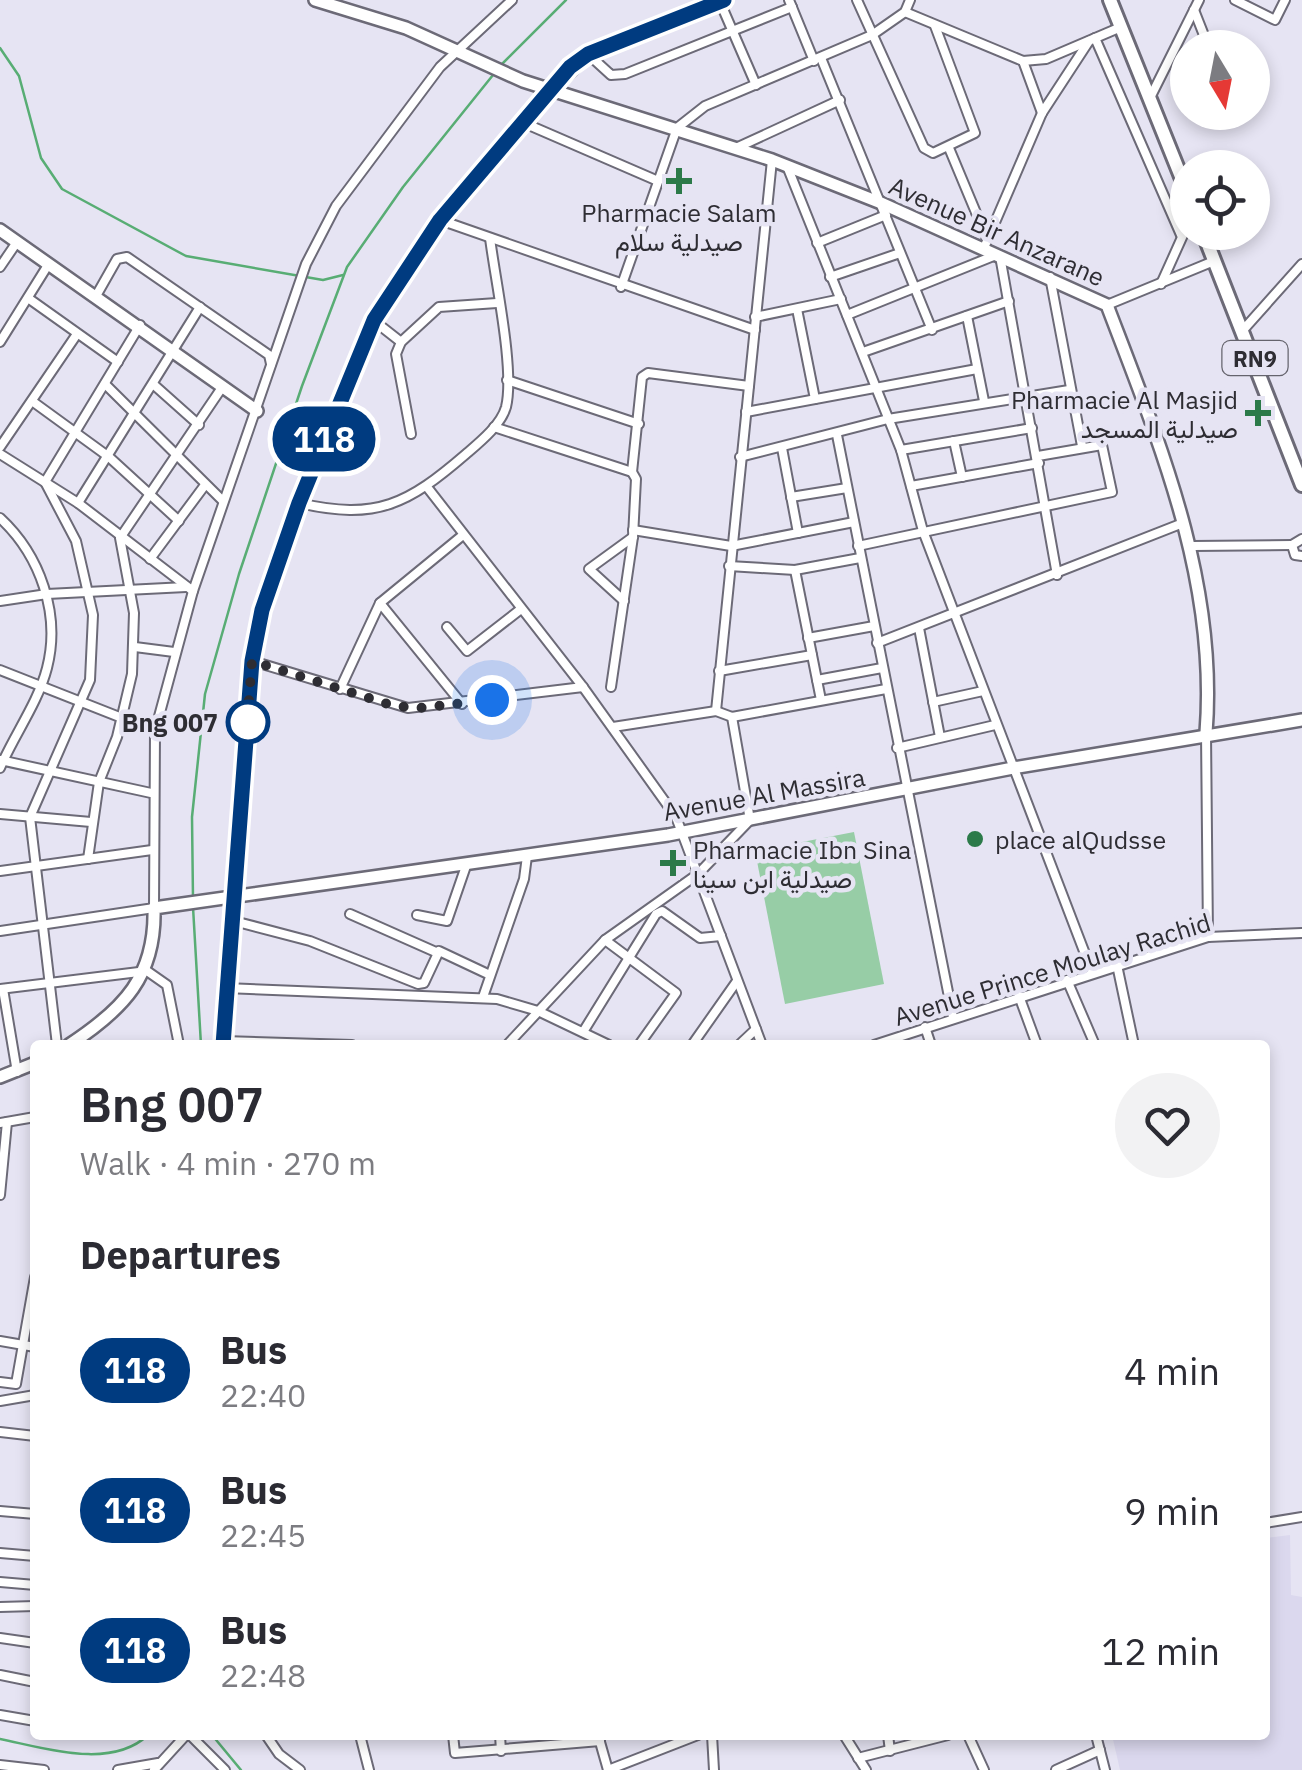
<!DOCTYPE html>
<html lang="en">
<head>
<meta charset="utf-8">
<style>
  :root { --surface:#fff; --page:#f2f2f3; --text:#2b2b33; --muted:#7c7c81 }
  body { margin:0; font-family:"IBM Plex Sans",Vazirmatn,sans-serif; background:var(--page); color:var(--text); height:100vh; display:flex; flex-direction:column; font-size:38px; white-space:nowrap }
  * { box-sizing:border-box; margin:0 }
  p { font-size:32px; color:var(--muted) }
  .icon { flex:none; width:55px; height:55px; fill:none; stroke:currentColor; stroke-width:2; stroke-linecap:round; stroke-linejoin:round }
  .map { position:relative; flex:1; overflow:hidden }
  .side { position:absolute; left:30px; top:1040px; width:1240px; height:700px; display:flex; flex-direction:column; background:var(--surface); border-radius:10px; box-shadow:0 5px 15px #0003 }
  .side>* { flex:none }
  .badge { padding:0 20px; border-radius:32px; font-size:35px; line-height:65px }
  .needle { width:65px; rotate:170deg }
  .buttons { position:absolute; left:1170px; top:30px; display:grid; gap:20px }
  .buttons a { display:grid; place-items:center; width:100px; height:100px; border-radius:50%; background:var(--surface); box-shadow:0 5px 15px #0003; font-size:50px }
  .you { position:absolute; width:50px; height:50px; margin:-25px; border:8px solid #fff; border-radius:50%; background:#1a73e8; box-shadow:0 0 0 15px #1a73e833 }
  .map>.badge { position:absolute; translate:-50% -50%; box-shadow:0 0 0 5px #fff }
  h2 { padding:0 50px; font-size:38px; line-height:90px }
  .round { display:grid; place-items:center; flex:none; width:105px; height:105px; border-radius:52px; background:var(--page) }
  .overview { display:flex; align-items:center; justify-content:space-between; height:170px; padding:0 50px }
  h1 { font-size:48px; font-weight:600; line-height:75px }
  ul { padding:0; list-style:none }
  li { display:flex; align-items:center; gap:30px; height:140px; padding:0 50px }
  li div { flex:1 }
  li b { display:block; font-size:38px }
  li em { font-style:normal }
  li .badge { min-width:110px; font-weight:700; text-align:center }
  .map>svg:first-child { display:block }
  .built { fill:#dbd8ee }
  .pitch { fill:#97cda6 }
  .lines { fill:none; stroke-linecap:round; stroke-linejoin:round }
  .stream { stroke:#58ad74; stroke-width:2.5 }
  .street-casing { stroke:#6c6a77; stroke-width:12 }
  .secondary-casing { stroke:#6c6a77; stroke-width:16 }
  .primary-casing { stroke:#6c6a77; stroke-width:18 }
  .street { stroke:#fff; stroke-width:8 }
  .secondary { stroke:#fff; stroke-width:11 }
  .primary { stroke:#fff; stroke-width:12 }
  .line-casing { stroke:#fff; stroke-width:22 }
  .line { stroke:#003b80; stroke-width:15 }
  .walk { stroke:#2e2d33; stroke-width:10; stroke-dasharray:0 18 }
  .poi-dot { fill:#2c7a49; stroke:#e6e4f3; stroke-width:4 }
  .stop-dot { fill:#fff; stroke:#003b80; stroke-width:5 }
  .labels { text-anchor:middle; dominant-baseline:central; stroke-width:9; stroke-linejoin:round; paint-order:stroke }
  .shield { fill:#e6e4f3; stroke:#65646d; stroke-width:2.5 }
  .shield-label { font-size:22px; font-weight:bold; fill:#2e2d33 }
  .poi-label { font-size:25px; fill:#2e2d33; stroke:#e6e4f3; text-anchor:start }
  .street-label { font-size:25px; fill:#2e2d33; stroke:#e6e4f3 }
  .stop-label { font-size:25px; font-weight:bold; fill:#2e2d33; stroke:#e6e4f3; text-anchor:end }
</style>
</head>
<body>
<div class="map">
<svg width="1302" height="1770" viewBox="0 0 1302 1770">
  <rect width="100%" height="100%" fill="#e6e4f3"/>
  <polygon class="built" points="1290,1535 1291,1595 1302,1597 1302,1770 1120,1770 1112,1735 1265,1735 1265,1538"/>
  <polygon class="pitch" points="854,832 884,984 785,1004 755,851"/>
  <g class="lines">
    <g class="stream">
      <polyline points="0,48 19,76 41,158 62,189 186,256 323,280 343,275"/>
      <polyline points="501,65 566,0"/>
      <polyline points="193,899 192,817 205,694 239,574 302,386 347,267 403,187 493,75"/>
      <polyline points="193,907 201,1045"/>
      <polyline points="212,1735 241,1770"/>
      <path d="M0 1739C45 1748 111 1770 148 1735"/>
    </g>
    <g class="street-casing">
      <g id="street">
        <polyline points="789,0 814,61"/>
        <polyline points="857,0 924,148 933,153 975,133 935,26"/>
        <polyline points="1235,0 1275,20 1285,0"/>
        <polyline points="720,2 756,85"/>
        <polyline points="1194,10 1209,48"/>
        <polyline points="905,12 1023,61 1046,59 1121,27"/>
        <polyline points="1095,38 1181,235"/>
        <polyline points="588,54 611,75 625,74 792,7"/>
        <polyline points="821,58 932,330"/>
        <polyline points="1023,61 1042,113"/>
        <polyline points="1150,98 1199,0"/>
        <polyline points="1236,112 1237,114"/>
        <polyline points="524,123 658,181"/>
        <polyline points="736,148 840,100"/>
        <polyline points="949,148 987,239"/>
        <polyline points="787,166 901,450 923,531 1092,972"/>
        <polyline points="440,220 755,330"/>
        <polyline points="817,243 886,215"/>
        <polyline points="984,248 1042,113 1089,41"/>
        <polyline points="1000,256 1057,575"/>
        <polyline points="0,267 17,242"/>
        <polyline points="830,277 900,253"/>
        <polyline points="1050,277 1082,446"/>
        <polyline points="1161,284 1188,224"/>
        <polyline points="621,287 677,128 705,106 872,35 905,12 910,0"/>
        <polyline points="96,296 117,259 127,257 269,355 271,364"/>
        <polyline points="28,298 118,362"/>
        <polyline points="1107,305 1214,261"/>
        <polyline points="797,309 815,399"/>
        <polyline points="847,315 996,255"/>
        <polyline points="967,316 984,401"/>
        <polyline points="755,317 841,299"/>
        <polyline points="373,320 401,342"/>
        <polyline points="1244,329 1302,264"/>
        <polyline points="0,342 48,265"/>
        <polyline points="863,352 1009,301"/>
        <polyline points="507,380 639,424"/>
        <polyline points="105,384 223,501"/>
        <polyline points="153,384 199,425"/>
        <polyline points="32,401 109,457 179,521"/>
        <polyline points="746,412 977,369"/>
        <polyline points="494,427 632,472"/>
        <polyline points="411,434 396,354 401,342 439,307 497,303"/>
        <polyline points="837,435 953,1017"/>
        <polyline points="954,441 962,477"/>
        <polyline points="0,447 77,334"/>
        <polyline points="782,448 798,533"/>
        <polyline points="901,450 1032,428"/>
        <polyline points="0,454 78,503 193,591"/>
        <polyline points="740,457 888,419 1069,390"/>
        <polyline points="911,486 1039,463"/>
        <polyline points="427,487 583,687 676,817 762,1045"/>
        <polyline points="791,497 847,488"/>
        <polyline points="78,503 200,307"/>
        <path d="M299 503C377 521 408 504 466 454 480 442 501 425 506 407 515 370 495 279 490 238"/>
        <path d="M0 518C40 555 61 614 47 668 38 703 14 735 0 768"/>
        <polyline points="633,530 731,546 854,522"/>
        <polyline points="1302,539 1292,545 1295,555 1302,556"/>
        <polyline points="858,546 1112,492 1102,445 1038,456"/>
        <polyline points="1193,546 1292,545"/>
        <polyline points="150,559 205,485"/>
        <polyline points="729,566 795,570 860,558"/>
        <polyline points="795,570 821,700"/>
        <polyline points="0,601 47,594 186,587"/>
        <polyline points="624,601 589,569 633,537"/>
        <polyline points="380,603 462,704"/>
        <polyline points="447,627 467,651 521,609"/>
        <polyline points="919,628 940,737"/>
        <polyline points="808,638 874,626"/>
        <polyline points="877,643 1183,523"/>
        <polyline points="135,647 174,652"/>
        <polyline points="252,661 408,708 583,687"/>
        <polyline points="0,670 155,731"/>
        <polyline points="719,671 812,655"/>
        <polyline points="817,680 882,668"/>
        <polyline points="611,687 633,537 636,479 632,472 642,377 648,373 749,386"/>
        <polyline points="340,689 380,603 463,535"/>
        <polyline points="933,702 983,691"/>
        <polyline points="716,711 772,160"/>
        <polyline points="613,727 716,711 732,717 886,689"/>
        <polyline points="1206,733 1208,937"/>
        <polyline points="897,748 995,725"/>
        <polyline points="0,760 151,793"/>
        <polyline points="0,814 91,822"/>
        <polyline points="88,859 99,782 117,737 132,674 134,613 120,538 223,386"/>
        <polyline points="0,871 152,850"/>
        <polyline points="350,914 438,953"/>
        <polyline points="417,915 447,921 466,866"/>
        <polyline points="230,920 310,941 418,984 424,983 439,951 490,975"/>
        <polyline points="0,931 154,908 155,731 193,591 306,264 336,206 440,67 512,0"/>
        <polyline points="605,940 676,993 639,1045"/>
        <polyline points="1117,965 1134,1045"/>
        <polyline points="1067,980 1095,1045"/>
        <polyline points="225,988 497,999 538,1011 609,1045"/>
        <polyline points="0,989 147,971 167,985 179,1045"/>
        <polyline points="3,989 17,1072"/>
        <polyline points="1019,996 1037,1045"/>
        <polyline points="483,997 524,879 527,856"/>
        <polyline points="925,1027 931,1045"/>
        <polyline points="583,1032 656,914 662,911 700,938 721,936"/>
        <polyline points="223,1041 352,1045"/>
        <polyline points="57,1045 30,817 90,680 93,615 76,541 45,482 140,325"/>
        <polyline points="223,1045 252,661 262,610 299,503 373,320 440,220 552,89"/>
        <polyline points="507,1045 605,940 698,874 750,820 732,717"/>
        <polyline points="692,1045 737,981"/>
        <polyline points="739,1045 756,1029"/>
        <polyline points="874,1045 1208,937 1302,933"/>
        <polyline points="0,1123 35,1117"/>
        <polyline points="0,1195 7,1122"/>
        <polyline points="0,1341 35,1347"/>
        <polyline points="0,1382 16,1384 35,1277"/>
        <polyline points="0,1401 35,1395"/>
        <polyline points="0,1432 35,1436"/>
        <polyline points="0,1511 35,1514"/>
        <polyline points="1265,1523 1302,1517"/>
        <polyline points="0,1553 35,1556"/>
        <polyline points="0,1582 35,1585"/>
        <polyline points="0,1607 35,1606"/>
        <polyline points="0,1638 35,1643"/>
        <polyline points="0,1675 35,1682"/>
        <polyline points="0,1715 35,1721"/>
        <polyline points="190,1735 225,1770"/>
        <polyline points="266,1735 279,1754 300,1770"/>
        <polyline points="360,1735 369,1770"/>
        <polyline points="453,1735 455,1753 600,1741"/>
        <polyline points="500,1735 501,1751"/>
        <polyline points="598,1735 608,1770"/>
        <polyline points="712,1735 714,1770"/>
        <polyline points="844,1735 866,1770"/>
        <polyline points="888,1735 890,1751"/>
        <polyline points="968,1735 984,1770"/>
        <polyline points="1096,1735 1105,1770"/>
        <polyline points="858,1758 948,1735"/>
        <polyline points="0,1765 44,1770"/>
        <polyline points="118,1770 158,1763"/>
        <polyline points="154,1770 186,1735"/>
        <polyline points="608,1770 698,1735"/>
        <polyline points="1056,1770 1100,1750"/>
      </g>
    </g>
    <g class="secondary-casing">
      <g id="secondary">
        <path d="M315 0 406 28 523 81 772 160 881 203 1107 305C1160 444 1218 582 1206 733"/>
        <polyline points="552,89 588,54 724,0"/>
        <polyline points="0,230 257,411"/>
        <path d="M69 1045C124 1009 156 976 154 908L668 835 1013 768 1302 720"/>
        <polyline points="0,1077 35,1063"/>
      </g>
    </g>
    <g class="primary-casing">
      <g id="primary">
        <polyline points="1110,0 1188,194"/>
        <polyline points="1203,232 1302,485"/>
      </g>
    </g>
    <use href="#street" class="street"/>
    <use href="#secondary" class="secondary"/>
    <use href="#primary" class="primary"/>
  </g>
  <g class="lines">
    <g class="line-casing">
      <polyline id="line" points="223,1045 252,661 262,610 299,503 374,320 440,220 570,67 588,54 724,0"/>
    </g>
    <use href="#line" class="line"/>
    <polyline class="walk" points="248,722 246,738 252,661 394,706 420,708 492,700"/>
  </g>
  <g class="poi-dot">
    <path d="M674 166h10v10h10v10h-10v10h-10v-10h-10v-10h10z"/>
    <path d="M1253 398h10v10h10v10h-10v10h-10v-10h-10v-10h10z"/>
    <circle cx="975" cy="839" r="10"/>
    <path d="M668 848h10v10h10v10h-10v10h-10v-10h-10v-10h10z"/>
  </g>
  <circle class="stop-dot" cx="248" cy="722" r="20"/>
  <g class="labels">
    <rect class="shield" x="1222.5" y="341" width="65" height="34" rx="8"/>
    <g class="shield-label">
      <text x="1255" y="358">RN9</text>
    </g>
    <g class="poi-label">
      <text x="679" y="212" text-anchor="middle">Pharmacie Salam<tspan x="679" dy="29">صيدلية سلام</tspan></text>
      <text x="1238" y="399" text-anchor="end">Pharmacie Al Masjid<tspan x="1238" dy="29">صيدلية المسجد</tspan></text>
      <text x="995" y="839">place alQudsse</text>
      <text x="693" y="849">Pharmacie Ibn Sina<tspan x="693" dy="29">صيدلية ابن سينا</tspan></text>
    </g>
    <g class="street-label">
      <text transform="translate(997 231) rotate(24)">Avenue Bir Anzarane</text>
      <text transform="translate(764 794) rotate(-10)">Avenue Al Massira</text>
      <text transform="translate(1052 969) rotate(-17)">Avenue Prince Moulay Rachid</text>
    </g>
    <g class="stop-label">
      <text x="218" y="722">Bng 007</text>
    </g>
  </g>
</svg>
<div class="buttons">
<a><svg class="needle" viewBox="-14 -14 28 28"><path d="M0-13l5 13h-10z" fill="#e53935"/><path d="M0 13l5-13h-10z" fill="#7c7c81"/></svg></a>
<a><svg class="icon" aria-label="locate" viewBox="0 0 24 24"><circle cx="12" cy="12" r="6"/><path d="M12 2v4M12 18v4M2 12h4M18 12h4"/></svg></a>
</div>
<div class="you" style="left:492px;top:700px"></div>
<b class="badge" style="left:324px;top:439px;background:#003b80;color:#fff">118</b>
<section class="side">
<div class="overview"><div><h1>Bng 007</h1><p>Walk · 4 min · 270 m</p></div><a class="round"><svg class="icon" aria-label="heart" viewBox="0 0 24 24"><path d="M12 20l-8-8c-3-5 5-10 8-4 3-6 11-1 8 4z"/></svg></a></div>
<h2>Departures</h2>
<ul>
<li><span class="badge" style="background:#003b80;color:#fff">118</span><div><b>Bus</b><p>22:40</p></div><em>4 min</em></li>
<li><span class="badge" style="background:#003b80;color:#fff">118</span><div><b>Bus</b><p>22:45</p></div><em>9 min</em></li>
<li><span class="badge" style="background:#003b80;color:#fff">118</span><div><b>Bus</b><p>22:48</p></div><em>12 min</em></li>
</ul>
</section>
</div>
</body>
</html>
